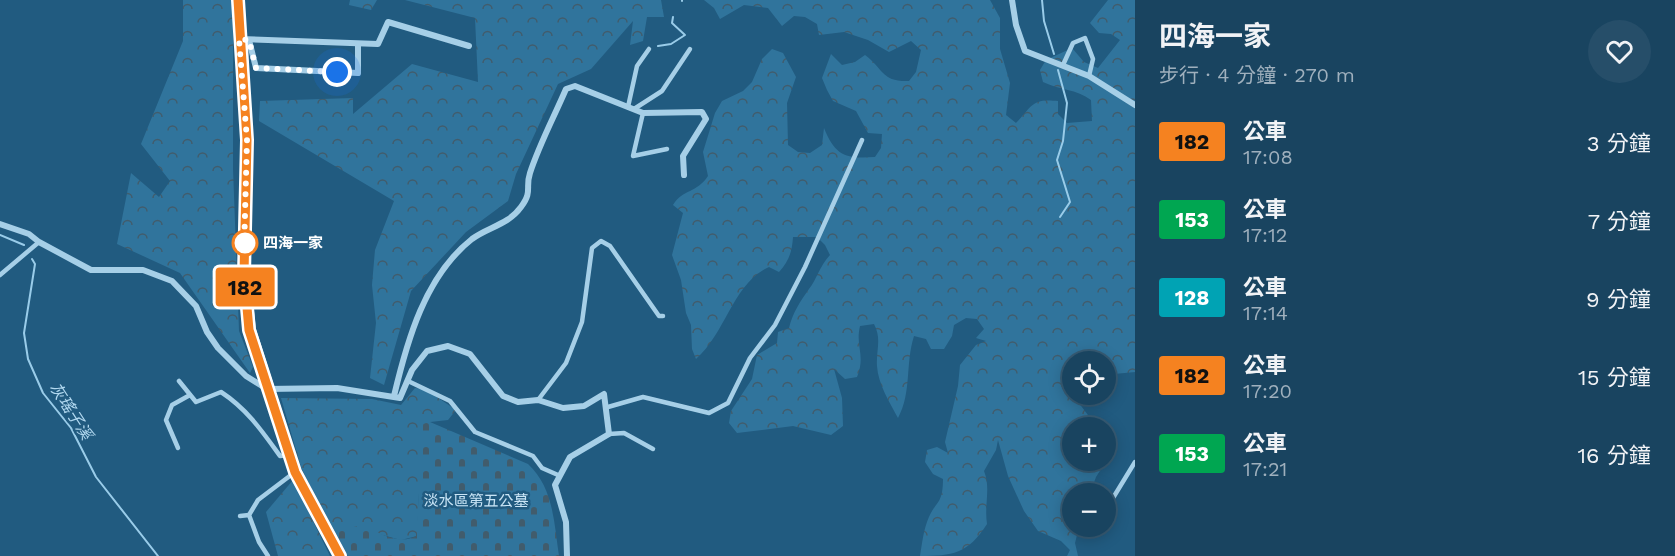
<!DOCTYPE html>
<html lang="zh-TW">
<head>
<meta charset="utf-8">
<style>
  :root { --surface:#194460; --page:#264e69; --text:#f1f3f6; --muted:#9fb0bd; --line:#375c75 }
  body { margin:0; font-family:"Work Sans","Noto Sans TC",sans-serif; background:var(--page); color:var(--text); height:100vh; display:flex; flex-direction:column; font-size:22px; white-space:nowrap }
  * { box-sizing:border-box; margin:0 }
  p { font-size:20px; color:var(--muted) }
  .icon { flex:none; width:33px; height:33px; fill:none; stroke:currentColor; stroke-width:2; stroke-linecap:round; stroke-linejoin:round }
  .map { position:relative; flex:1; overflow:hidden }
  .side { display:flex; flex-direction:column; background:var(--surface); width:540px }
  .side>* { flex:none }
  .badge { padding:0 12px; border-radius:4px; font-size:21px; line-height:39px }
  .controls { position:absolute; left:1062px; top:351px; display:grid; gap:12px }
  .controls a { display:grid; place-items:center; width:54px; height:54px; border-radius:50%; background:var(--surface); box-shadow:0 3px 15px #0003,0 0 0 2px var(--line); font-size:30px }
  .you { position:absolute; width:30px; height:30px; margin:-15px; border:4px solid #fff; border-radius:50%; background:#1a73e8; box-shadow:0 0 0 9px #1a73e833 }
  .map>.badge { position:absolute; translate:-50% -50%; box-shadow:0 0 0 3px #fff }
  .round { display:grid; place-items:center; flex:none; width:63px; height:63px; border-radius:32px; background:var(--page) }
  .summary { display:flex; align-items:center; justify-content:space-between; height:102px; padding:0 24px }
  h1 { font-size:28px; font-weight:700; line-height:45px }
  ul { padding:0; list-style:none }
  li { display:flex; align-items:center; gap:18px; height:78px; padding:0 24px }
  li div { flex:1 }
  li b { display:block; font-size:22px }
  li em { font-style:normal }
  li .badge { min-width:66px; font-weight:700; text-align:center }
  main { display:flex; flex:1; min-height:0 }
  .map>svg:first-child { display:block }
  .forest { fill:url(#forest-crowns) }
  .cemetery { fill:url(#cemetery-stones) }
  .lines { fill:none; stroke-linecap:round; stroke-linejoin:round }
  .stream { stroke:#99cce9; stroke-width:2 }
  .lane { stroke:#a6cfe7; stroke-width:4.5 }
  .street { stroke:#a6cfe7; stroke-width:6 }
  .secondary { stroke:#d0e7f6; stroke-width:12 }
  .line-casing { stroke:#fff; stroke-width:14 }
  .line { stroke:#f58220; stroke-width:9 }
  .walk { stroke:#fff; stroke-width:6; stroke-dasharray:0 10.8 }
  .stop-dot { fill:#fff; stroke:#f58220; stroke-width:3 }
  .labels { text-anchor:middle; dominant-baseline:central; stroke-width:5; stroke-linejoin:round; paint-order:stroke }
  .stop-label { font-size:15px; font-weight:bold; fill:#fff; stroke:#215b80; text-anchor:start }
  .park-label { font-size:15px; fill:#c9e5f6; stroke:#215b80 }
  .water-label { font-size:16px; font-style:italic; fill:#b1d8ef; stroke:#215b80 }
</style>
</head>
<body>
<main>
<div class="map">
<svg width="1135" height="556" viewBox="0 0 1135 556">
  <defs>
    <pattern id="forest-crowns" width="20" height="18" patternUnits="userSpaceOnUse" patternTransform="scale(1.5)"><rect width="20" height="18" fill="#30749c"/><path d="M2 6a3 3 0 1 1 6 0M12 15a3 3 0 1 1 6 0" fill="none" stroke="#415c6c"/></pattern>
    <pattern id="cemetery-stones" width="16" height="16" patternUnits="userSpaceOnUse" patternTransform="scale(1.5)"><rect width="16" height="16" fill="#30749c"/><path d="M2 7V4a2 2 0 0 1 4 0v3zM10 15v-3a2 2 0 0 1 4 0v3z" fill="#415c6c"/></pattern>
  </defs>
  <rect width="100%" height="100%" fill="#215b80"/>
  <g class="forest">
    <polygon points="183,0 233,0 233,169 239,331 253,367 250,373 180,273 117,244 131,173 159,197 170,181 141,144 183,41"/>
    <polygon points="350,0 377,0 371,10 349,5"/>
    <polygon points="405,0 661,0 664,17 647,17 643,41 630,45 633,21 591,69 558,84 516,174 508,201 466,232 411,291 384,385 370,378 376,323 372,285 375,250 394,201 259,121 260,101 353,98 353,114 412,64 478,82 475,18"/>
    <path d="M704 0H990L1000 18V49L1010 83 1006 115 1016 123C1032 106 1032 98 1058 101V114L1067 123 1092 121 1091 100C1077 89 1059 90 1043 82L1040 70 1046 60 1072 48 1084 62 1098 68 1120 40 1111 34 1099 33 1090 23 1108 0H1135V372L1114 374 1106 372V362L1095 361 1089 353 1083 361 1072 362V394L1097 427 1072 428V460H1106V439L1110 455 1096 477 1090 493 1072 494V526L1079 527 1075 543 1078 556H1067L1070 550 1061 541 1038 531 1024 511 1008 476 998 440 996 450 984 471C991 488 984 505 987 524 968 554 952 556 920 556 922 545 923 533 927 522 934 501 943 507 943 479L933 474 925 462 927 450 937 447 948 453 945 442 958 386 960 365 976 345 986 341 976 338 984 329 977 319 966 318 954 325 952 336 944 349H931L926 339 914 336C905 364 912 392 898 418 890 403 878 384 877 366 876 350 882 339 874 324L860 326C855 347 866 355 857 377L845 379 834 369 842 398 843 426 831 435 793 426 737 433 729 423 731 411 752 379 757 355 777 343 778 332 789 328C793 312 800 302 809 289 817 279 819 267 830 255L825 245 817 237H793C792 252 789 261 779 272L769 267C733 283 726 333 696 359L692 349 691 325 686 313 681 280 672 255 683 213 673 205C683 189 697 193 708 176L703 152 715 113 722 101 743 91 752 82 762 59 772 49 783 53 796 77 787 103 788 145 798 152 810 153 822 145 824 128C835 156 846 159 875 157L881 148 882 134 868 133 856 111 833 101 827 90 822 78 831 54 842 65 855 62 865 55C884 69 881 82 909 81L916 72 921 50 911 41 889 52 868 40 844 32 819 35 817 24 805 17 794 16 782 26 768 8 744 5 720 19 714 8Z"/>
    <polygon points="415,388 425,389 456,410 448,420 430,422 419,493 417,536 401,540 375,533 333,533 301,467 281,398 372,399 401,405"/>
    <polygon points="293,480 330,556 278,556 266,512"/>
  </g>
  <path class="cemetery" d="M430 422 528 464C554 488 554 524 559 556H345L333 533 364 524C377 534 401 545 416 536L419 493 418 425Z"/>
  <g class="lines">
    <g class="stream">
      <polyline points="1042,0 1044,21 1054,54"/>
      <polyline points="682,1 682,0"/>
      <polyline points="658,46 671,44 685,35 672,23 673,17"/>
      <polyline points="1058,70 1067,103 1063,141 1057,160 1070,202 1060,217"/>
      <polyline points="0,235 24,245"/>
      <polyline points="32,259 35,264 24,333 28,359 43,393 71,428 96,477 158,556"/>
    </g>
    <g class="lane">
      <polyline points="1063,65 1073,43 1085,38 1093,59 1089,76"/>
      <polyline points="628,107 637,66 649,49"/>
      <polyline points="634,109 662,91 690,49"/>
      <polyline points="643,113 633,156 667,149"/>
      <polyline points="0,275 39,242"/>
      <path d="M179 381 196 402 221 392C247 409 262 431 280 456L288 455"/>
      <polyline points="408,381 450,401 475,432 533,456 542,468 558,475"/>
      <polyline points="538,400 566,363 582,322 592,248 601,241 610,246 659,316 663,316"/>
      <polyline points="608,407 643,397 709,413 728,403 750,358 775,325 805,267 862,140"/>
      <polyline points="609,434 624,433 653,449"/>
      <polyline points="178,448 166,420 172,405 190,395"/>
      <polyline points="1113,498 1135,462"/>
      <polyline points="240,516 249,515"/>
      <polyline points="268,556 259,542 249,515 258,500 295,472"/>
    </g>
    <g class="street">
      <polyline points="1012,0 1016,25 1025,51 1089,76 1135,105"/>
      <polyline points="239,39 378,44 388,22 469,46"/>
      <polyline points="249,40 256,68 358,73 358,45"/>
      <polyline points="0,224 29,234 39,242 91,270 143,270 172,281 196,306 207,332 218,348 246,376 267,389 337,388 400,398 412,370 427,351 448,346 470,354 503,396 518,402 538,400 563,408 584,406 604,394 609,434 570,457 555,485 566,522 567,556"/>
      <path d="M394 396C407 341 425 276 472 239 488 227 508 225 521 207 533 191 525 188 530 173 539 145 554 117 566 89L575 86 643 113 702 112 706 119 683 156 684 175"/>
    </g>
    <polyline class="secondary" points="238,0 247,140 244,274 250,330 295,472 340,556"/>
  </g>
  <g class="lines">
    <g class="line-casing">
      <polyline id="line" points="238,0 247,140 244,274 249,330 295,472 340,556"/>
    </g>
    <use href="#line" class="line"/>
    <polyline class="walk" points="245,243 244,251 247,140 239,39 249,40 256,68 337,72"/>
  </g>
  <circle class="stop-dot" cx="245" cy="243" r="12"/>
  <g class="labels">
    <g class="stop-label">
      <text x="263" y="243">四海一家</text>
    </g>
    <g class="park-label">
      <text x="476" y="501">淡水區第五公墓</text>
    </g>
    <g class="water-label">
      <text transform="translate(71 411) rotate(57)">灰瑤子溪</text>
    </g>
  </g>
</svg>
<div class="controls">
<a><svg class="icon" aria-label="locate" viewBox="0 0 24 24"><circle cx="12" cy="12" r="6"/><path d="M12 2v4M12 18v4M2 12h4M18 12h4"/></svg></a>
<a>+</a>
<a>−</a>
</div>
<div class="you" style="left:337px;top:72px"></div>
<b class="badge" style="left:245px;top:287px;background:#f58220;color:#111">182</b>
</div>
<section class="side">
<div class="summary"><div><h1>四海一家</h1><p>步行 · 4 分鐘 · 270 m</p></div><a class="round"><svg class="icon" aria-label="heart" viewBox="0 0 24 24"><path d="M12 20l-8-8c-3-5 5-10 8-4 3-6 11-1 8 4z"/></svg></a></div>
<ul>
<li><span class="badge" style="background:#f58220;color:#111">182</span><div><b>公車</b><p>17:08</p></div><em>3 分鐘</em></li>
<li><span class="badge" style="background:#00a651;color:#fff">153</span><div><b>公車</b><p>17:12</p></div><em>7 分鐘</em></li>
<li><span class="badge" style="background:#00a3b4;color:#fff">128</span><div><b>公車</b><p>17:14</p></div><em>9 分鐘</em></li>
<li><span class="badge" style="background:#f58220;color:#111">182</span><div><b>公車</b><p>17:20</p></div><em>15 分鐘</em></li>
<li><span class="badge" style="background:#00a651;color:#fff">153</span><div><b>公車</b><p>17:21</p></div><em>16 分鐘</em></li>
</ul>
</section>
</main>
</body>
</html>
